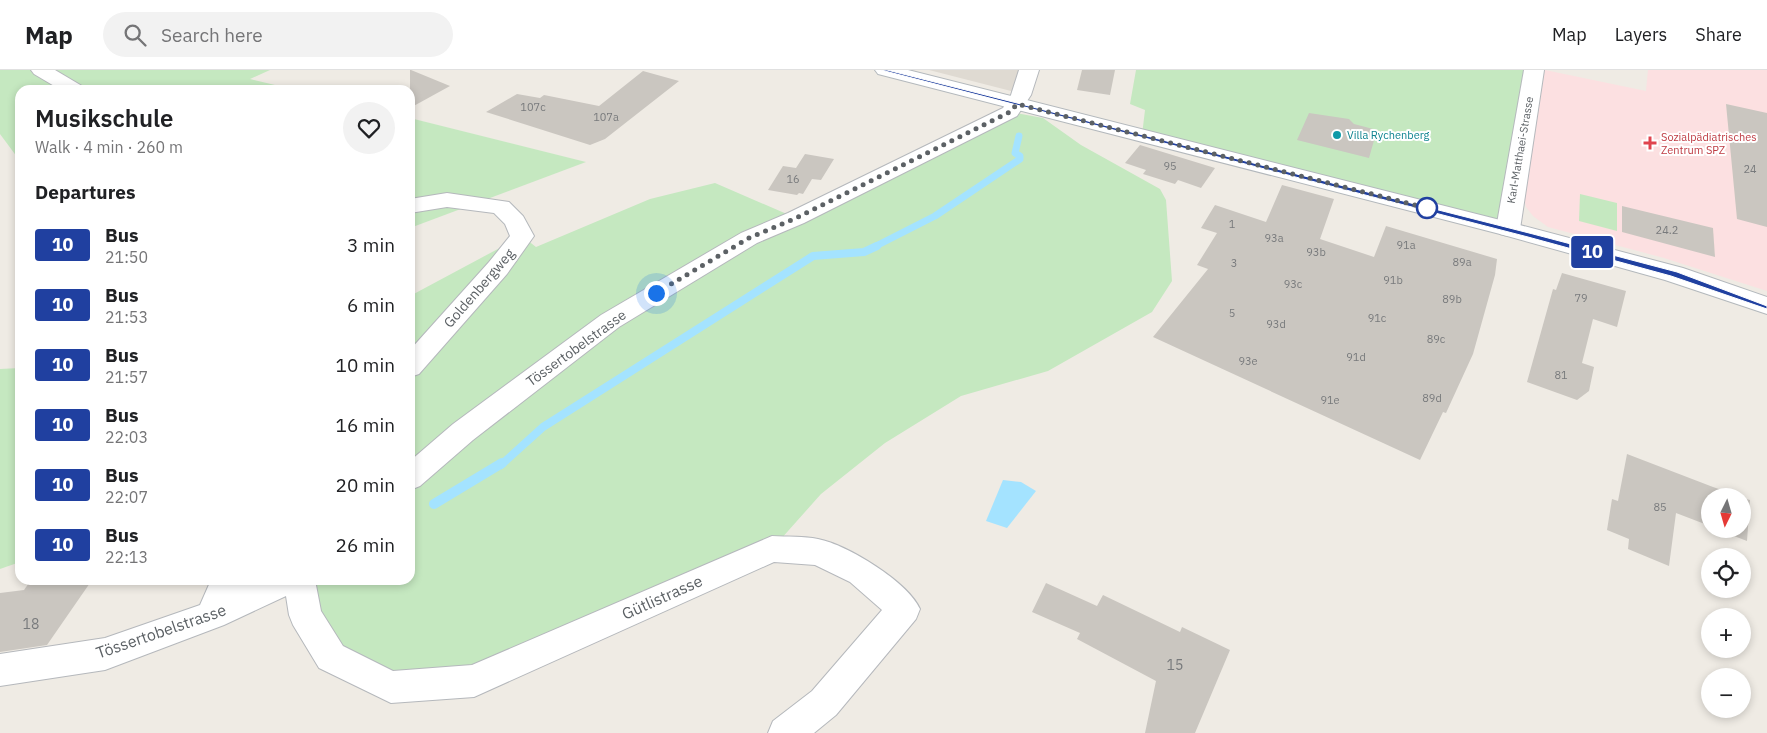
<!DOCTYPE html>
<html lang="en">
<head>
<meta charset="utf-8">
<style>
  :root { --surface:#fff; --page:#f2f2f2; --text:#202124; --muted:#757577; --line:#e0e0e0 }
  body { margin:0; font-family:"IBM Plex Sans",sans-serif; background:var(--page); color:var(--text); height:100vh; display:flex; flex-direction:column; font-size:19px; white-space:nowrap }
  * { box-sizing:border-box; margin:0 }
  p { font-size:16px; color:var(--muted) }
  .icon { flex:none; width:28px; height:28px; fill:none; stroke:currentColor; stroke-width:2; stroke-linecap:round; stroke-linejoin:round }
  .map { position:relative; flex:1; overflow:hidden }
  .panel { position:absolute; left:15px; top:15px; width:400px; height:500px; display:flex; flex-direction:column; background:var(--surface); border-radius:15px; box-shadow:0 2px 8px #0003 }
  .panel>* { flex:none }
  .badge { padding:0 10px; border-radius:4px; font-size:18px; line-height:32px }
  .needle { width:32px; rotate:185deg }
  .tools { position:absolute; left:1701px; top:418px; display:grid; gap:10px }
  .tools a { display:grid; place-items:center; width:50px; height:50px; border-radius:50%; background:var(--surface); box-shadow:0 2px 8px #0003; font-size:25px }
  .you { position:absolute; width:25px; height:25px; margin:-12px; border:4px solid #fff; border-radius:50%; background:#1a73e8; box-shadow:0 0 0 8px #1a73e833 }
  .map>.badge { position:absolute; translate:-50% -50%; box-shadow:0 0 0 2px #fff }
  h2 { padding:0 20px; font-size:19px; line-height:45px }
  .round { display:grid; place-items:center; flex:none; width:52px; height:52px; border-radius:26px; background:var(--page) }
  .headline { display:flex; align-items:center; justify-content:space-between; height:85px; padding:0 20px }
  h1 { font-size:24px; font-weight:600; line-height:38px }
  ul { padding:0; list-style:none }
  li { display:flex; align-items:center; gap:15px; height:60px; padding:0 20px }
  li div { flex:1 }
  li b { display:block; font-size:19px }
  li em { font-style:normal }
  li .badge { min-width:55px; font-weight:700; text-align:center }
  header { display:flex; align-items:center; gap:30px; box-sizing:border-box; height:70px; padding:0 25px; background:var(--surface); border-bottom:1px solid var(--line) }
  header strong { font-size:24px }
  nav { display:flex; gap:28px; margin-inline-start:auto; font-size:18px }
  .search { width:350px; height:45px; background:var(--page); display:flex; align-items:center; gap:12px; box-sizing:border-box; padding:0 18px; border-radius:28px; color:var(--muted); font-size:19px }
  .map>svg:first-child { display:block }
  .education { fill:#dfdad2 }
  .medical { fill:#fce0e1 }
  .green { fill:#c5e8c0 }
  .water { fill:#a4e3ff }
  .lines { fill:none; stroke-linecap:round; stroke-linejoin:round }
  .stream-far2 { stroke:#a4e3ff; stroke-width:7 }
  .stream-far1 { stroke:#a4e3ff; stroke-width:8 }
  .stream { stroke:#a4e3ff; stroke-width:10 }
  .building { fill:#cac6c0 }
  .street-casing { stroke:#b5b8bc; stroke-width:2 }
  .secondary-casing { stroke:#b3b8bc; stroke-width:2 }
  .street { fill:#fff; fill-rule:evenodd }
  .secondary { fill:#fff; fill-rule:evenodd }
  .line { fill:#2040a0; stroke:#fff }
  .walk { stroke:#5c6165; stroke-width:5; stroke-dasharray:0 9 }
  .culture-dot { fill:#0f9aa8; stroke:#fff; stroke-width:2 }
  .health-dot { fill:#e0444e; stroke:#fff; stroke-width:2 }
  .stop-dot { fill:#fff; stroke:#2040a0; stroke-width:2.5 }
  .labels { text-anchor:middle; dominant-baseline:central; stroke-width:4; stroke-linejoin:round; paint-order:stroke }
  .number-label { font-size:11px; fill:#787a7c }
  .far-culture-label { font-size:11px; fill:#0d838f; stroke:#fff; text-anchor:start }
  .far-health-label { font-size:11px; fill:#be3a42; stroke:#fff; text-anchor:start }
  .far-street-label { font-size:11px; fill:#5c6165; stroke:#fff }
  .street-label { font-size:14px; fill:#5c6165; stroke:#fff }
  .near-number-label { font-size:14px; fill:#787a7c }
  .near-street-label { font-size:16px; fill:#5c6165; stroke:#fff }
</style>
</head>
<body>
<header>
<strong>Map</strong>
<div class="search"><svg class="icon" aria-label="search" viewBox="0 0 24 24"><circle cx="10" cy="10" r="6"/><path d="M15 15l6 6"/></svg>Search here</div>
<nav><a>Map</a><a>Layers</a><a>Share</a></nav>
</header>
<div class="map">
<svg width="1767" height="663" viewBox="0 0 1767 663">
  <rect width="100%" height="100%" fill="#efebe4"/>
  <polygon class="education" points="929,0 1024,0 1015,22"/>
  <polygon class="medical" points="1545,0 1646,21 1648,0 1767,0 1767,221 1664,188 1548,157 1533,146 1526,137 1524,127"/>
  <g class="green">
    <polygon points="0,0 270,0 250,9 296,20 20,20 20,91 0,64"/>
    <polygon points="1136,0 1534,0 1508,159 1142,65 1145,40 1130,34"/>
    <polygon points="1010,42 1043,48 1081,75 1160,119 1166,130 1172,211 1152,242 1048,301 961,326 885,373 821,424 772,479 474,611 391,617 331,587 299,510 410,510 410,226 522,166 536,177 650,129 715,113 796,148"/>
    <polygon points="410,48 586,92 410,158"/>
    <polygon points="1580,124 1617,133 1617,161 1579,151"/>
    <polygon points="20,298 20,492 0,499 0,299"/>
  </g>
  <polygon class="water" points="1003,410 1021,412 1036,421 1007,458 986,451"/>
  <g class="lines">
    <polyline class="stream-far2" points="874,177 935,146 1020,89 1020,86 1015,83 1019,66"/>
    <polyline class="stream-far1" points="501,395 543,357 813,186 864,182 877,176"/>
    <polyline class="stream" points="434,434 502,393"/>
  </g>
  <g class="building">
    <polygon points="410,0 411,0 450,16 410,38"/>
    <polygon points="1082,0 1115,0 1110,25 1077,20"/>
    <polygon points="643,1 679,11 605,69 590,75 486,42 517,24 540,28 544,25 599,36"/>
    <polygon points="1726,34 1767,43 1767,157 1737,149"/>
    <polygon points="1309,43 1349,49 1354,54 1377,60 1369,88 1297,70"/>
    <polygon points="1140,75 1215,98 1201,118 1178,110 1175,114 1143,104 1146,100 1125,93"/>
    <polygon points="805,84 834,89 821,110 812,109 803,124 799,123 797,125 768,120 783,96 796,98"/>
    <polygon points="1282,115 1334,129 1320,169 1374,187 1386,156 1497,189 1495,205 1473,284 1446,343 1443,342 1420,390 1153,267 1208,199 1197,195 1217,163 1201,158 1215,135 1266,152"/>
    <polygon points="1622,136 1713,158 1715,187 1622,162"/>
    <polygon points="1562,203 1626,221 1617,257 1593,249 1582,293 1594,297 1589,321 1577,330 1527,312 1553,219 1556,220"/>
    <polygon points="1627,384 1713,417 1739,426 1710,426 1710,456 1676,443 1669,496 1628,479 1629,469 1607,460 1612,429 1618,431"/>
    <polygon points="1742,428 1750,430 1747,471 1716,459 1742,459"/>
    <polygon points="31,510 92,510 47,575 0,582 0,523 24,520"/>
    <polygon points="1046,513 1097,536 1103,525 1180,562 1182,557 1230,580 1195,663 1145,663 1156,611 1077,569 1080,563 1032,542"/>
  </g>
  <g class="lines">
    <g class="street-casing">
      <g id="street">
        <polygon points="31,0 55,0 82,16 85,20 61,20 34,4"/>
        <polygon points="1019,0 1039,0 1031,25 1017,46 804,153 757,173 619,257 473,370 420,416 410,420 410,391 453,354 601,245 741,163 788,143 1003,38 1011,25"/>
        <polygon points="1524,0 1544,0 1520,159 1516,164 1508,166 1500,164 1496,159"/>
        <polygon points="447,123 509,132 523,146 534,166 507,204 419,304 410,307 410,280 489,192 510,166 505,154 494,143 447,137 410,143 410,129"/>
        <path d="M772 466C787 467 804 466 818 469 848 475 908 512 920 539L916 549 836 645 814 663H768L773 651 812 621 882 540 850 512 815 495 774 492 474 627 391 633 319 598 293 555 289 545 286 526 224 555 105 600 0 616V584L105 568 200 535 211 510H246L244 515 255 510H315L321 541 343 576 393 601 472 595Z"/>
      </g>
    </g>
    <g class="secondary-casing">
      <polygon id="secondary" points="875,0 908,0 1516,154 1683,198 1767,227 1767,244 1665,210 1500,164 878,4"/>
    </g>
    <use href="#street" class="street"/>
    <use href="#secondary" class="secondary"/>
  </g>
  <polygon class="line" points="881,0 887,0 1533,164 1677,202 1767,236 1767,239 1671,206 1528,167"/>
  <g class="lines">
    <polyline class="walk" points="656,223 749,168 796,148 1010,42 1017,34 1427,138"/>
  </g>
  <circle class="culture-dot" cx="1337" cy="65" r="5"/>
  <path class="health-dot" d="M1647.5 65.5h5v5h5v5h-5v5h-5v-5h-5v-5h5z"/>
  <circle class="stop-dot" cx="1427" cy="138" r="10"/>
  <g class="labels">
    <g class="number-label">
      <text x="533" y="37">107c</text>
      <text x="606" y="47">107a</text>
      <text x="1170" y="96">95</text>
      <text x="1750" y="99">24</text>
      <text x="793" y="109">16</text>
      <text x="1232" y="154">1</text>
      <text x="1667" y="160">24.2</text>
      <text x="1274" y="168">93a</text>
      <text x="1406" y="175">91a</text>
      <text x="1316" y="182">93b</text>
      <text x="1462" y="192">89a</text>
      <text x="1234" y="193">3</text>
      <text x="1393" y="210">91b</text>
      <text x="1293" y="214">93c</text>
      <text x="1581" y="228">79</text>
      <text x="1452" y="229">89b</text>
      <text x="1232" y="243">5</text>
      <text x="1377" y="248">91c</text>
      <text x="1276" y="254">93d</text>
      <text x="1436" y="269">89c</text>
      <text x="1356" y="287">91d</text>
      <text x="1248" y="291">93e</text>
      <text x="1561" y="305">81</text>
      <text x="1432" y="328">89d</text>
      <text x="1330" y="330">91e</text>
      <text x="1660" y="437">85</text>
    </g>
    <g class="far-culture-label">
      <text x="1347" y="65">Villa Rychenberg</text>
    </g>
    <g class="far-health-label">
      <text x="1661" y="67">Sozialpädiatrisches<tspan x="1661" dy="13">Zentrum SPZ</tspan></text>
    </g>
    <g class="far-street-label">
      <text transform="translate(1520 80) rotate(-80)">Karl-Matthaei-Strasse</text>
    </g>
    <g class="street-label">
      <text transform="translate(479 218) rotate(-49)">Goldenbergweg</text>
      <text transform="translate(576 278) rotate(-36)">Tössertobelstrasse</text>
    </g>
    <g class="near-number-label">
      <text x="31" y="554">18</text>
      <text x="1175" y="595">15</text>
    </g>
    <g class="near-street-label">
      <text transform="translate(662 527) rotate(-24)">Gütlistrasse</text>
      <text transform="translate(161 561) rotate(-19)">Tössertobelstrasse</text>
    </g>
  </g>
</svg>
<div class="tools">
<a><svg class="needle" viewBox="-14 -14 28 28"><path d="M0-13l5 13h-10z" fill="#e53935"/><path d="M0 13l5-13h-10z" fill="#757577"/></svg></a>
<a><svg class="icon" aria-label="locate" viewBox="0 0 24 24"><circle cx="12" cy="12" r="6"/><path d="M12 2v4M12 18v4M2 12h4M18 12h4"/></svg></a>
<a>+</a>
<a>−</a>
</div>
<div class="you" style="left:656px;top:223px"></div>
<b class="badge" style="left:1592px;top:182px;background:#2040a0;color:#fff">10</b>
<section class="panel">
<div class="headline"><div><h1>Musikschule</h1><p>Walk · 4 min · 260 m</p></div><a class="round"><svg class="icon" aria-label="heart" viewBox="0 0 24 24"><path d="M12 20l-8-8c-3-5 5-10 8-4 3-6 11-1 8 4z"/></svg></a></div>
<h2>Departures</h2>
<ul>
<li><span class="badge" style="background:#2040a0;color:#fff">10</span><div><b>Bus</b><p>21:50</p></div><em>3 min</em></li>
<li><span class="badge" style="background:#2040a0;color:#fff">10</span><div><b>Bus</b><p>21:53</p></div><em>6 min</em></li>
<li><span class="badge" style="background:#2040a0;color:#fff">10</span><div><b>Bus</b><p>21:57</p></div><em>10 min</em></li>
<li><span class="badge" style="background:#2040a0;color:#fff">10</span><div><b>Bus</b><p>22:03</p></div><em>16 min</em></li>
<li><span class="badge" style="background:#2040a0;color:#fff">10</span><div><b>Bus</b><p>22:07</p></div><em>20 min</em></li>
<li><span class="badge" style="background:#2040a0;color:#fff">10</span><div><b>Bus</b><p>22:13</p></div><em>26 min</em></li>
</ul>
</section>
</div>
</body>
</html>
